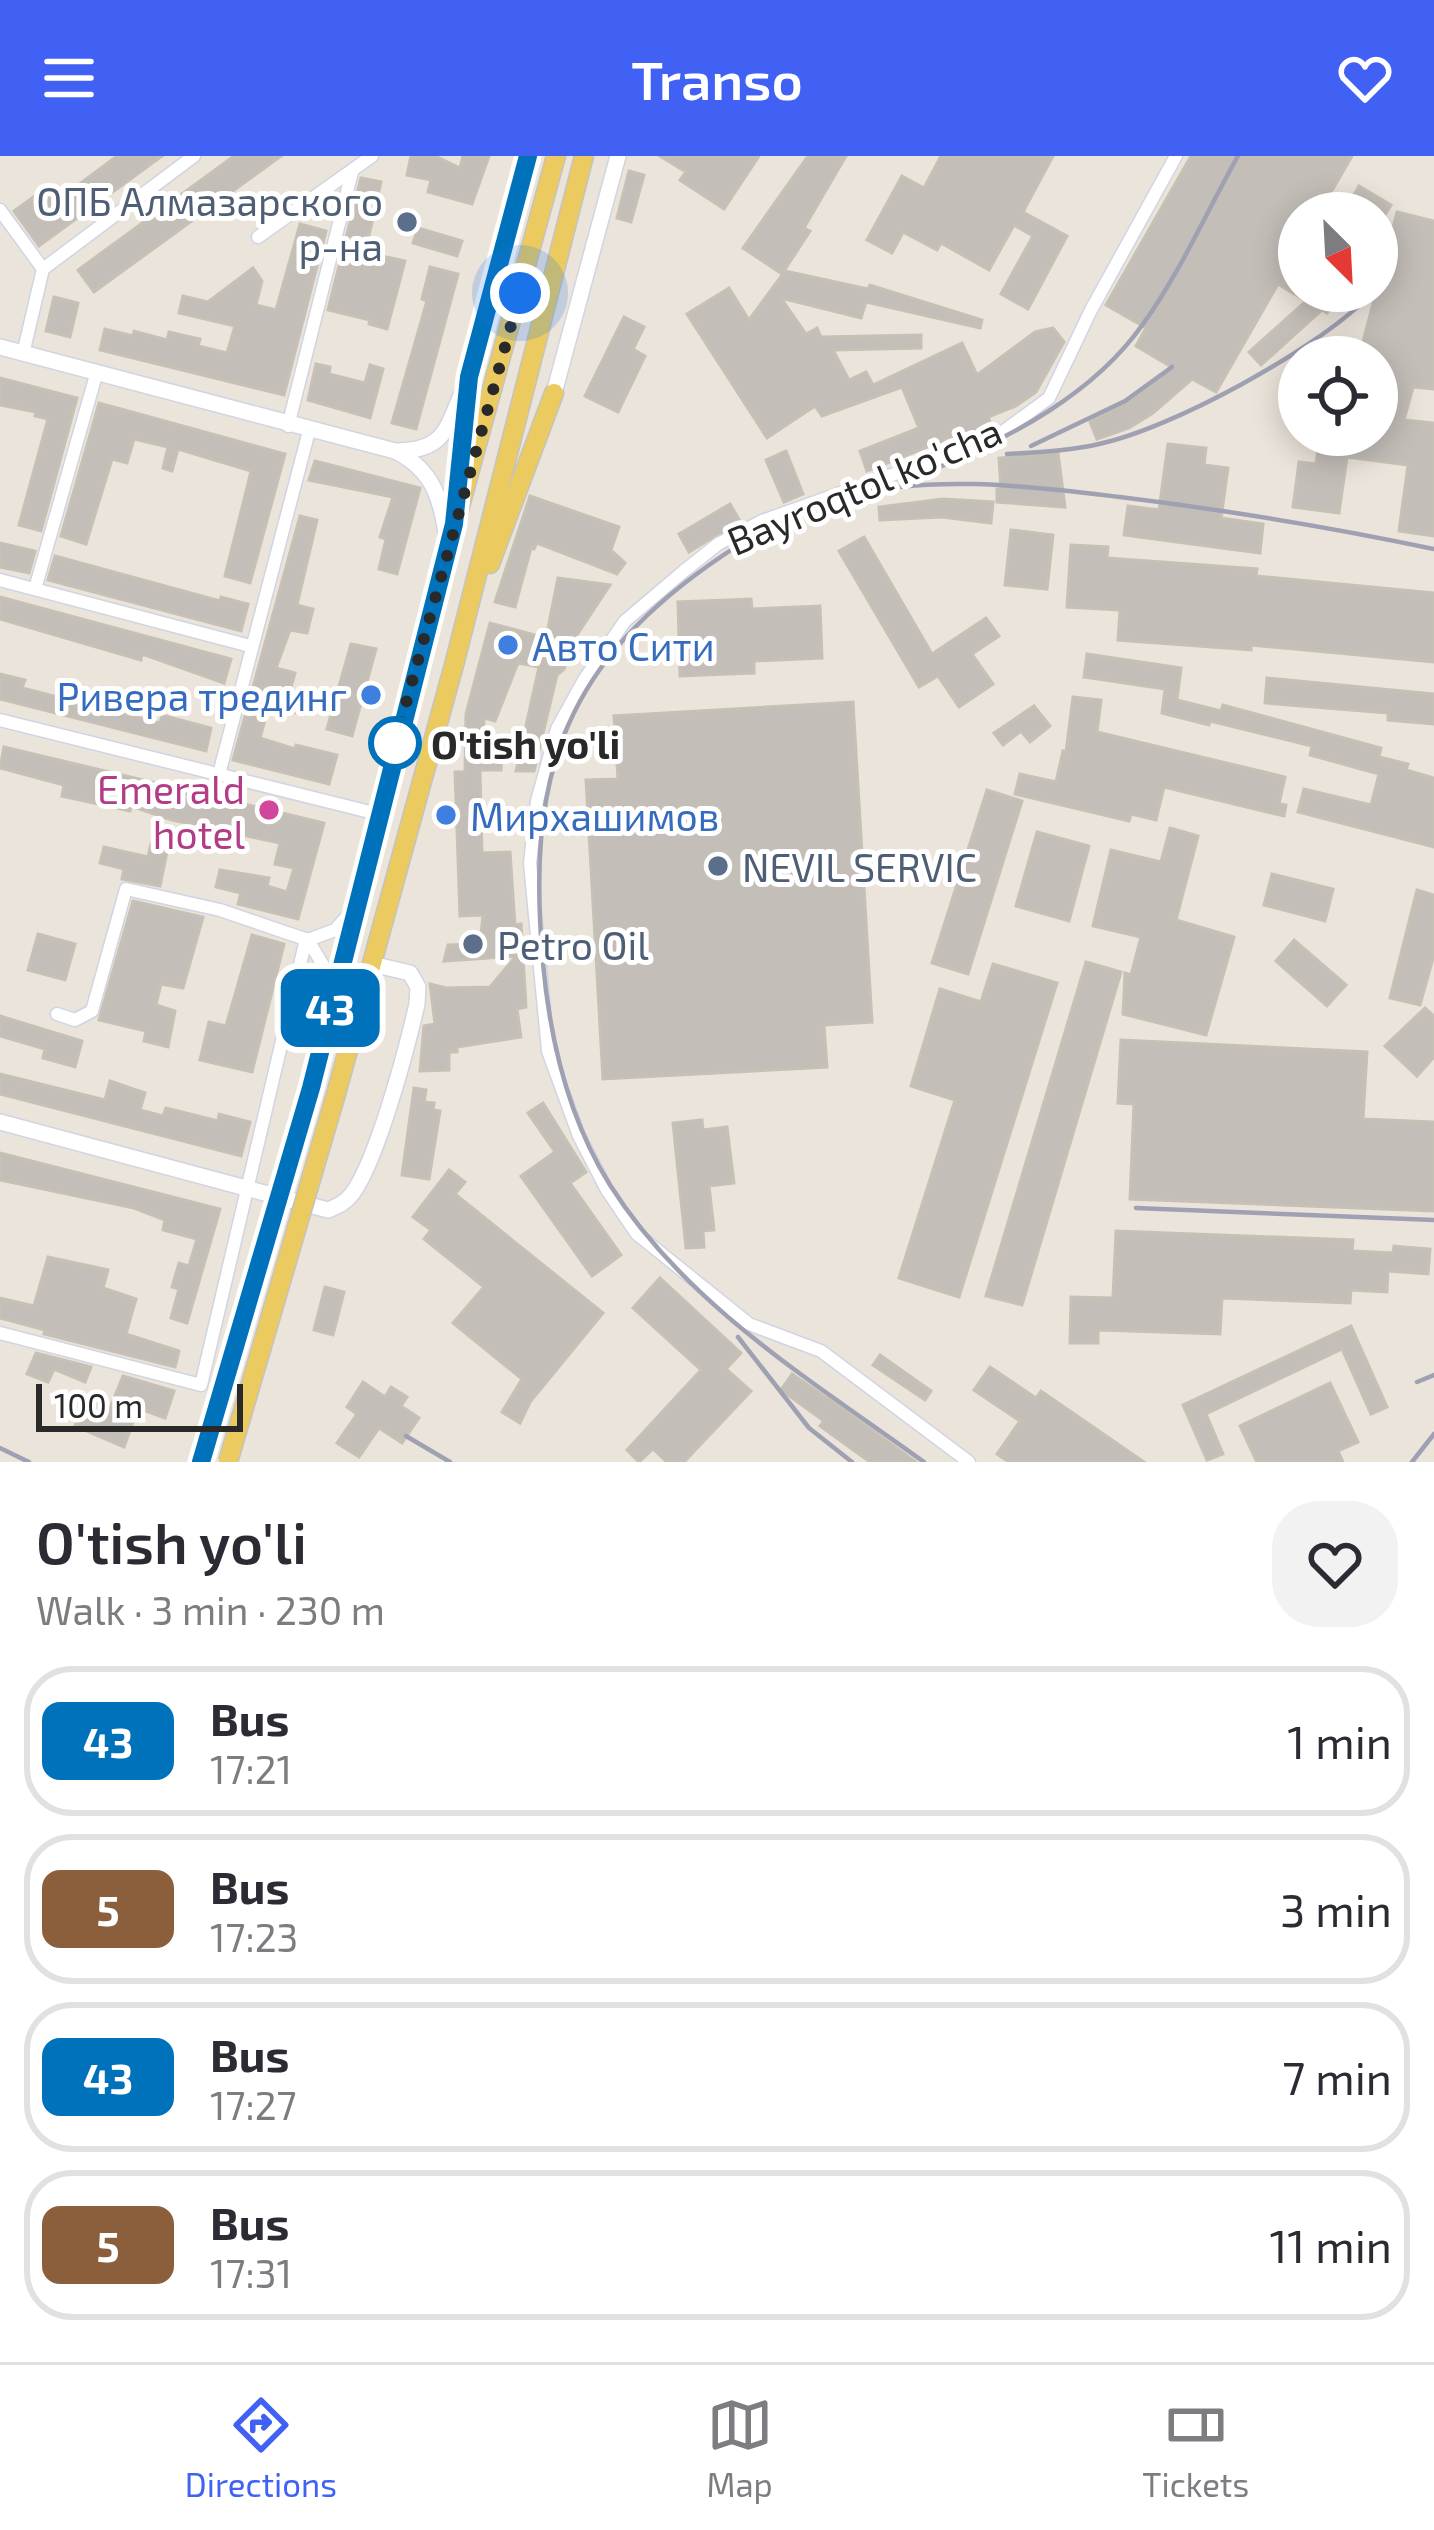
<!DOCTYPE html>
<html lang="en">
<head>
<meta charset="utf-8">
<style>
  :root { --surface:#fff; --page:#f2f2f3; --text:#2b2b33; --muted:#7c7c81; --line:#e1e1e2; --accent:#4061f3 }
  body { margin:0; font-family:"Exo 2",sans-serif; background:var(--page); color:var(--text); height:100vh; display:flex; flex-direction:column; font-size:45px; white-space:nowrap }
  * { box-sizing:border-box; margin:0 }
  p { font-size:39px; color:var(--muted) }
  .icon { flex:none; width:66px; height:66px; fill:none; stroke:currentColor; stroke-width:2; stroke-linecap:round; stroke-linejoin:round }
  .map { position:relative; height:1306px; overflow:hidden }
  .sheet { display:flex; flex-direction:column; background:var(--surface); flex:1 }
  .sheet>* { flex:none }
  .badge { padding:0 24px; border-radius:18px; font-size:42px; line-height:78px }
  .needle { width:78px; rotate:156deg }
  .controls { position:absolute; left:1278px; top:36px; display:grid; gap:24px }
  .controls a { display:grid; place-items:center; width:120px; height:120px; border-radius:50%; background:var(--surface); box-shadow:0 6px 30px #0003; font-size:60px }
  .scale { position:absolute; left:36px; bottom:30px; width:207px; box-sizing:border-box; padding-left:12px; border:6px solid #292929; border-top:0; font-size:33px; line-height:42px; white-space:nowrap; color:#292929; -webkit-text-stroke:9px #fff; paint-order:stroke }
  .you { position:absolute; width:60px; height:60px; margin:-30px; border:9px solid #fff; border-radius:50%; background:#1a73e8; box-shadow:0 0 0 18px #1a73e833 }
  .map>.badge { position:absolute; translate:-50% -50%; box-shadow:0 0 0 6px #fff }
  .round { display:grid; place-items:center; flex:none; width:126px; height:126px; border-radius:48px; background:var(--page) }
  .headline { display:flex; align-items:center; justify-content:space-between; height:204px; padding:0 36px }
  h1 { font-size:57px; font-weight:600; line-height:90px }
  ul { padding:0; list-style:none }
  li { display:flex; align-items:center; gap:36px; height:150px; margin:0 24px 18px; padding:0 12px; border:6px solid var(--line); border-radius:48px }
  li div { flex:1 }
  li b { display:block; font-size:45px }
  li em { font-style:normal }
  li .badge { min-width:132px; font-weight:700; text-align:center }
  header { display:flex; justify-content:space-between; align-items:center; height:156px; padding:0 36px; background:var(--accent); color:#fff; font-size:54px; font-weight:600 }
  .dock { display:flex; justify-content:space-around; align-items:center; height:168px; border-top:3px solid var(--line); background:var(--surface); font-size:33px; color:var(--muted) }
  .dock a { display:grid; justify-items:center; gap:6px }
  .dock .on { color:var(--accent) }
  .map>svg:first-child { display:block }
  .building { fill:#c3beb8; stroke:#c6c0b5; stroke-width:3 }
  .lines { fill:none; stroke-linecap:round; stroke-linejoin:round }
  .minor-casing { stroke:#d1d4e2; stroke-width:15 }
  .tertiary-casing { stroke:#d1d4e2; stroke-width:18 }
  .primary-casing { stroke:#c3c3c3; stroke-width:21 }
  .minor { stroke:#fff; stroke-width:12 }
  .tertiary { stroke:#fff; stroke-width:15 }
  .primary { stroke:#ebcb60; stroke-width:18 }
  .rail { stroke:#9fa1b3; stroke-width:4.5 }
  .primary-bridge-casing { stroke:#c3c3c3; stroke-width:21; stroke-linecap:butt }
  .primary-bridge { stroke:#ebcb60; stroke-width:18 }
  .line-casing { stroke:#fff; stroke-width:27 }
  .line { stroke:#0072bc; stroke-width:18 }
  .walk { stroke:#292929; stroke-width:12; stroke-dasharray:0 21.6 }
  .service-dot { fill:#5c6f8a; stroke:#fff; stroke-width:4.5 }
  .shop-dot { fill:#3f7fe0; stroke:#fff; stroke-width:4.5 }
  .stop-dot { fill:#fff; stroke:#0072bc; stroke-width:6 }
  .hotel-dot { fill:#d1479c; stroke:#fff; stroke-width:4.5 }
  .labels { text-anchor:middle; dominant-baseline:central; stroke-width:10; stroke-linejoin:round; paint-order:stroke }
  .service-label { font-size:39px; fill:#4e5e75; stroke:#fff; text-anchor:start }
  .street-label { font-size:39px; fill:#292929; stroke:#fff }
  .shop-label { font-size:39px; fill:#366cbe; stroke:#fff; text-anchor:start }
  .stop-label { font-size:39px; font-weight:bold; fill:#292929; stroke:#fff; text-anchor:start }
  .hotel-label { font-size:39px; fill:#b23c85; stroke:#fff; text-anchor:end }
</style>
</head>
<body>
<header><svg class="icon" aria-label="menu" viewBox="0 0 24 24"><path d="M4 6h16M4 12h16M4 18h16"/></svg>Transo<svg class="icon" aria-label="heart" viewBox="0 0 24 24"><path d="M12 20l-8-8c-3-5 5-10 8-4 3-6 11-1 8 4z"/></svg></header>
<div class="map">
<svg width="1434" height="1306" viewBox="0 0 1434 1306">
  <rect width="100%" height="100%" fill="#ebe4db"/>
  <g class="building">
    <polygon points="117,0 162,0 39,90 14,55 47,31 57,45"/>
    <polygon points="234,0 281,0 94,136 78,114"/>
    <polygon points="411,0 435,0 460,12 463,0 489,0 472,48 428,36 431,24 407,19"/>
    <polygon points="660,0 759,0 724,53 680,24 686,16"/>
    <polygon points="808,0 846,0 804,72 810,75 782,118 743,92"/>
    <polygon points="941,0 1053,0 1023,56 1067,80 1028,153 1001,138 1033,80 1014,69 989,114 941,87 937,94 903,76 892,97 867,84 902,20 924,32"/>
    <polygon points="1191,0 1352,0 1319,57 1299,57 1299,92 1285,116 1299,124 1299,135 1340,135 1327,157 1322,154 1261,209 1249,196 1306,145 1278,128 1216,236 1192,223 1153,257 1129,272 1097,283 1090,266 1136,239 1173,212 1136,190 1146,172 1106,149"/>
    <polygon points="629,15 644,19 631,66 617,62"/>
    <polygon points="361,22 381,26 364,102 384,107 386,101 405,105 387,173 369,168 370,164 328,154"/>
    <polygon points="1359,30 1391,49 1377,72 1377,57 1343,57"/>
    <polygon points="1397,56 1434,65 1434,233 1413,231 1404,264 1434,267 1434,380 1399,375 1408,309 1347,301 1339,357 1293,351 1299,306 1316,308 1320,279 1377,279 1377,201 1359,201"/>
    <polygon points="300,68 326,75 284,239 100,194 105,173 133,180 134,175 167,184 169,176 200,183 198,190 227,197 235,170 179,157 183,140 208,146 253,112 262,125 256,149 276,154"/>
    <polygon points="418,72 462,85 457,100 413,87"/>
    <polygon points="430,111 458,118 416,273 392,267 427,145 422,143"/>
    <polygon points="785,115 868,133 870,129 982,164 980,172 866,146 861,162 781,142 806,178 817,172 821,181 921,179 921,192 833,194 849,224 866,216 873,229 962,187 977,219 1035,176 1053,172 1064,186 1036,236 1016,250 988,261 992,271 988,274 957,285 955,280 867,315 860,295 919,272 902,231 822,260 815,250 767,282 687,158 729,132 749,164"/>
    <polygon points="54,141 78,147 70,181 46,175"/>
    <polygon points="624,161 644,171 633,193 645,200 618,256 585,240"/>
    <polygon points="316,208 330,211 329,218 365,227 370,209 383,213 370,262 308,244"/>
    <polygon points="0,222 77,242 41,375 19,369 48,263 35,260 36,256 0,249"/>
    <polygon points="99,247 285,298 250,427 225,420 251,315 178,293 172,315 163,312 168,291 134,283 127,307 112,303 86,388 61,380"/>
    <polygon points="1168,288 1206,292 1204,309 1228,312 1221,362 1263,368 1260,397 1124,379 1128,350 1159,354"/>
    <polygon points="786,295 803,338 784,346 766,304"/>
    <polygon points="1058,297 1065,351 997,346 997,333 1001,333 999,302"/>
    <polygon points="315,305 420,332 397,418 379,413 386,383 380,381 393,341 309,324"/>
    <polygon points="530,340 619,371 611,394 625,407 617,418 537,387 534,393 531,392 515,451 495,446"/>
    <polygon points="943,343 993,346 991,367 942,361 880,364 879,351"/>
    <polygon points="730,348 740,365 689,396 679,378"/>
    <polygon points="300,360 317,364 297,449 313,453 307,477 290,474 276,512 295,517 289,538 304,542 300,558 269,549 260,582 295,593 296,589 337,599 329,628 233,604"/>
    <polygon points="1011,374 1053,379 1047,433 1005,429"/>
    <polygon points="864,381 932,498 986,462 999,480 972,498 993,528 959,551 938,520 919,531 839,395"/>
    <polygon points="0,387 35,395 29,417 0,411"/>
    <polygon points="1071,389 1108,391 1107,402 1257,413 1256,420 1434,437 1434,506 1251,489 1251,494 1118,484 1120,454 1067,451"/>
    <polygon points="55,400 220,445 221,441 248,448 241,475 48,424"/>
    <polygon points="558,422 610,429 577,479 564,513 557,519 534,615 516,615 539,511 518,507 495,565 484,562 483,592 502,592 501,614 480,614 482,697 510,696 515,769 521,768 526,851 517,853 521,881 457,891 457,896 449,896 449,914 420,915 424,870 435,868 430,828 446,832 490,831 516,800 444,805 448,789 480,788 483,759 460,760 455,616 465,616 466,558 490,467 546,482"/>
    <polygon points="0,441 231,503 224,527 142,498 141,504 0,463"/>
    <polygon points="751,443 752,453 820,450 822,502 754,505 754,517 680,520 678,446"/>
    <polygon points="351,488 376,493 352,580 327,573"/>
    <polygon points="1087,498 1181,512 1177,544 1221,555 1223,549 1381,592 1379,601 1408,608 1406,614 1434,622 1434,691 1298,656 1304,633 1371,649 1379,618 1310,599 1312,590 1210,565 1209,569 1162,557 1165,533 1084,521"/>
    <polygon points="0,518 25,524 22,532 160,567 162,559 211,572 206,595 0,543"/>
    <polygon points="1267,522 1434,538 1434,568 1388,564 1388,557 1265,547"/>
    <polygon points="1073,541 1101,544 1097,576 1285,621 1279,648 1286,649 1284,660 1164,631 1156,664 1131,658 1129,665 1015,638 1020,618 1056,626 1063,595 1066,596"/>
    <polygon points="853,546 872,866 824,869 827,911 603,923 586,624 618,623 614,560"/>
    <polygon points="1034,550 1050,570 1030,586 1021,575 1003,589 994,577"/>
    <polygon points="4,591 324,667 298,763 238,748 241,737 216,731 220,714 269,722 267,730 287,736 294,712 275,708 280,687 172,664 131,650 130,655 62,640 64,629 0,612"/>
    <polygon points="987,634 1022,645 968,818 932,807"/>
    <polygon points="1170,672 1198,680 1176,764 1234,781 1206,879 1123,858 1125,817 1131,819 1141,781 1093,770 1111,694 1161,706"/>
    <polygon points="1037,676 1089,690 1069,765 1016,750"/>
    <polygon points="151,688 168,691 160,730 122,723 124,713 100,707 104,691 148,701"/>
    <polygon points="1272,718 1333,733 1325,765 1264,749"/>
    <polygon points="1417,734 1434,739 1434,799 1420,849 1390,842"/>
    <polygon points="133,745 203,761 183,832 161,828 156,849 175,855 168,891 144,885 146,875 99,864"/>
    <polygon points="38,778 75,788 65,824 28,814"/>
    <polygon points="252,779 284,788 252,916 200,904 209,866 226,870"/>
    <polygon points="1294,784 1346,829 1327,850 1276,805"/>
    <polygon points="1086,806 1121,816 1022,1149 986,1140"/>
    <polygon points="993,808 1057,827 959,1141 899,1122 955,944 911,930 940,833 981,846"/>
    <polygon points="1425,852 1434,860 1434,901 1417,920 1385,890"/>
    <polygon points="0,860 82,885 75,911 43,902 45,893 0,880"/>
    <polygon points="1121,884 1367,896 1363,963 1434,966 1434,1055 1130,1043 1134,948 1118,947"/>
    <polygon points="0,918 105,944 110,925 145,937 140,954 163,960 166,952 218,965 219,958 250,966 241,1000 0,938"/>
    <polygon points="414,932 426,934 424,946 434,947 433,954 440,955 429,1023 402,1019"/>
    <polygon points="543,947 586,1016 570,1027 621,1099 592,1120 521,1020 555,996 528,957"/>
    <polygon points="702,964 703,974 727,971 734,1027 709,1030 714,1074 703,1075 704,1091 686,1092 673,967"/>
    <polygon points="0,997 220,1053 187,1167 171,1162 179,1133 172,1131 179,1107 189,1110 197,1083 163,1074 165,1064 134,1052 0,1024"/>
    <polygon points="449,1014 465,1026 455,1038 603,1157 530,1246 520,1267 502,1256 522,1223 453,1167 484,1131 424,1083 431,1074 413,1061"/>
    <polygon points="1116,1075 1353,1084 1352,1095 1393,1097 1394,1090 1430,1093 1428,1118 1388,1115 1387,1136 1351,1134 1350,1147 1222,1142 1220,1178 1098,1174 1098,1187 1070,1187 1071,1141 1113,1142"/>
    <polygon points="48,1101 108,1114 103,1132 136,1143 126,1178 179,1195 175,1211 44,1178 45,1174 0,1162 0,1142 34,1150"/>
    <polygon points="660,1122 741,1197 726,1213 751,1235 684,1306 667,1306 653,1293 639,1306 627,1294 701,1214 633,1152"/>
    <polygon points="325,1131 344,1136 333,1179 314,1174"/>
    <polygon points="1351,1170 1387,1251 1371,1258 1342,1193 1206,1258 1223,1298 1207,1304 1183,1249"/>
    <polygon points="36,1197 91,1211 85,1226 54,1213 48,1226 27,1218"/>
    <polygon points="880,1199 931,1235 925,1244 873,1209"/>
    <polygon points="990,1211 1036,1242 1041,1235 1144,1306 1009,1306 997,1298 1020,1265 974,1234"/>
    <polygon points="792,1218 836,1248 916,1306 870,1306 820,1270 824,1265 781,1234"/>
    <polygon points="123,1220 174,1235 165,1262 138,1252 124,1291 75,1270 86,1242 110,1252"/>
    <polygon points="363,1226 385,1241 391,1231 407,1241 401,1250 419,1262 402,1287 379,1272 359,1301 337,1287 357,1258 347,1251"/>
    <polygon points="1330,1227 1358,1286 1338,1295 1343,1306 1257,1306 1240,1270"/>
  </g>
  <g class="lines">
    <g class="minor-casing">
      <g id="minor">
        <polyline points="0,54 43,113"/>
        <polyline points="258,81 372,0"/>
        <polyline points="23,198 43,113 194,0"/>
        <polyline points="288,270 352,16"/>
        <polyline points="0,424 250,490"/>
        <polyline points="35,433 96,219"/>
        <polyline points="0,564 378,658"/>
        <polyline points="219,618 309,275"/>
        <polyline points="308,784 326,814 330,837"/>
        <polyline points="57,858 75,864 92,855 126,733 220,754 308,784 335,774 350,757"/>
        <polyline points="0,1177 201,1229 306,783"/>
        <polyline points="969,1306 821,1195 749,1168 637,1078 607,1034 579,980 548,895 530,707 537,645 557,573 584,524 625,465 684,415 718,388 762,365 993,283 1049,242 1091,154 1176,0"/>
      </g>
    </g>
    <g class="tertiary-casing">
      <g id="tertiary">
        <path d="M0 191 395 295C436 315 441 346 448 388"/>
        <polyline points="554,237 618,0"/>
        <path d="M398 295C443 294 446 275 462 237"/>
        <polyline points="456,341 469,221 528,0"/>
        <path d="M0 966 328 1054C338 1050 345 1047 352 1038 377 1005 407 892 417 848L418 831 410 817 372 808"/>
      </g>
    </g>
    <g class="primary-casing">
      <g id="primary">
        <polyline points="490,408 554,237"/>
        <polyline points="311,932 395,587 556,0"/>
        <polyline points="336,938 454,509 584,0"/>
      </g>
    </g>
    <use href="#minor" class="minor"/>
    <use href="#tertiary" class="tertiary"/>
    <use href="#primary" class="primary"/>
    <g class="rail">
      <polyline points="1031,290 1125,245 1172,211"/>
      <path d="M1007 298C1038 296 1069 295 1099 288 1173 272 1313 195 1366 143"/>
      <path d="M935 313C1011 281 1094 238 1143 168 1180 117 1207 55 1238 0"/>
      <polyline points="1136,1052 1434,1064"/>
      <polyline points="738,1181 809,1272 852,1306"/>
      <polyline points="1417,1226 1434,1219"/>
      <polyline points="406,1280 450,1306"/>
      <polyline points="0,1292 29,1306"/>
      <path d="M924 1306C812 1225 686 1149 610 1029 568 962 550 885 543 807 527 628 558 516 709 409 749 381 793 353 841 341 934 318 1026 330 1120 341 1226 354 1329 371 1434 393"/>
      <polyline points="1412,1306 1434,1278"/>
    </g>
    <g class="primary-bridge-casing">
      <g id="primary-bridge">
        <polyline points="201,1306 311,932"/>
        <polyline points="228,1306 336,938"/>
      </g>
    </g>
    <use href="#primary-bridge" class="primary-bridge"/>
  </g>
  <g class="lines">
    <g class="line-casing">
      <polyline id="line" points="201,1306 311,932 454,368 469,221 528,0"/>
    </g>
    <use href="#line" class="line"/>
    <polyline class="walk" points="395,587 520,137"/>
  </g>
  <g class="service-dot">
    <circle cx="407" cy="66" r="12"/>
    <circle cx="718" cy="710" r="12"/>
    <circle cx="473" cy="788" r="12"/>
  </g>
  <g class="shop-dot">
    <circle cx="508" cy="489" r="12"/>
    <circle cx="371" cy="539" r="12"/>
    <circle cx="446" cy="659" r="12"/>
  </g>
  <circle class="stop-dot" cx="395" cy="587" r="24"/>
  <circle class="hotel-dot" cx="269" cy="654" r="12"/>
  <g class="labels">
    <g class="service-label">
      <text x="383" y="44" text-anchor="end">ОПБ Алмазарского<tspan x="383" dy="45">р-на</tspan></text>
      <text x="742" y="710">NEVIL SERVIC</text>
      <text x="497" y="788">Petro Oil</text>
    </g>
    <g class="street-label">
      <text transform="translate(864 329) rotate(-23)">Bayroqtol ko'cha</text>
    </g>
    <g class="shop-label">
      <text x="532" y="489">Авто Сити</text>
      <text x="347" y="539" text-anchor="end">Ривера трединг</text>
      <text x="470" y="659">Мирхашимов</text>
    </g>
    <g class="stop-label">
      <text x="431" y="587">O'tish yo'li</text>
    </g>
    <g class="hotel-label">
      <text x="245" y="632">Emerald<tspan x="245" dy="45">hotel</tspan></text>
    </g>
  </g>
</svg>
<div class="controls">
<a><svg class="needle" viewBox="-14 -14 28 28"><path d="M0-13l5 13h-10z" fill="#e53935"/><path d="M0 13l5-13h-10z" fill="#7c7c81"/></svg></a>
<a><svg class="icon" aria-label="locate" viewBox="0 0 24 24"><circle cx="12" cy="12" r="6"/><path d="M12 2v4M12 18v4M2 12h4M18 12h4"/></svg></a>
</div>
<div class="scale">100 m</div>
<div class="you" style="left:520px;top:137px"></div>
<b class="badge" style="left:330px;top:852px;background:#0072bc;color:#fff">43</b>
</div>
<section class="sheet">
<div class="headline"><div><h1>O'tish yo'li</h1><p>Walk · 3 min · 230 m</p></div><a class="round"><svg class="icon" aria-label="heart" viewBox="0 0 24 24"><path d="M12 20l-8-8c-3-5 5-10 8-4 3-6 11-1 8 4z"/></svg></a></div>
<ul>
<li><span class="badge" style="background:#0072bc;color:#fff">43</span><div><b>Bus</b><p>17:21</p></div><em>1 min</em></li>
<li><span class="badge" style="background:#8b5e3c;color:#fff">5</span><div><b>Bus</b><p>17:23</p></div><em>3 min</em></li>
<li><span class="badge" style="background:#0072bc;color:#fff">43</span><div><b>Bus</b><p>17:27</p></div><em>7 min</em></li>
<li><span class="badge" style="background:#8b5e3c;color:#fff">5</span><div><b>Bus</b><p>17:31</p></div><em>11 min</em></li>
</ul>
</section>
<nav class="dock">
<a class="on"><svg class="icon" aria-label="directions" viewBox="0 0 24 24"><path d="M12 3l9 9-9 9-9-9zM9 14v-3h6M13 9l2 2-2 2"/></svg>Directions</a>
<a><svg class="icon" aria-label="map" viewBox="0 0 24 24"><path d="M3 6l6-2 6 2 6-2v14l-6 2-6-2-6 2zM9 4v14M15 6v14"/></svg>Map</a>
<a><svg class="icon" aria-label="tickets" viewBox="0 0 24 24"><path d="M3 7h18v10H3zM15 7v10"/></svg>Tickets</a>
</nav>
</body>
</html>
